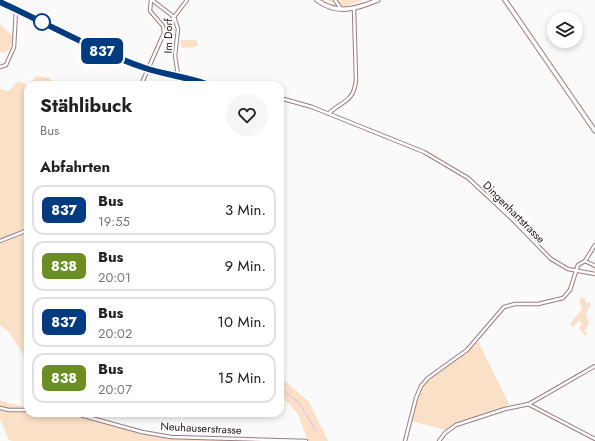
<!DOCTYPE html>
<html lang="de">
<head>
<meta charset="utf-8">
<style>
  :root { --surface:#fff; --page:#f6f6f6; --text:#222; --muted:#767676; --line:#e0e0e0 }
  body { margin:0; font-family:Jost,sans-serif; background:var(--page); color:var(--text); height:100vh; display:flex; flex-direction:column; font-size:15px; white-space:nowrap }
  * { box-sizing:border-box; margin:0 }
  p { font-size:13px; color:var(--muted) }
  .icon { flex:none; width:22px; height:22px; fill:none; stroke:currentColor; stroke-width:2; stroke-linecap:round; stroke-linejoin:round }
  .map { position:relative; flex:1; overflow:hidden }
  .sheet { position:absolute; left:24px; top:81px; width:260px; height:336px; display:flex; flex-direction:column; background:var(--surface); border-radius:12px; box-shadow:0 2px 6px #0003 }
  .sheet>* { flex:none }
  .badge { padding:0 8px; border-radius:6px; font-size:14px; line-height:26px }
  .fabs { position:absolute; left:547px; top:12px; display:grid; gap:8px }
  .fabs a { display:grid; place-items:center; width:36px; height:36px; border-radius:50%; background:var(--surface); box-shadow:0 2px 6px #0003; font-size:20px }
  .map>.badge { position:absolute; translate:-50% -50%; box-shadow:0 0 0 2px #fff }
  h2 { padding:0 16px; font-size:15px; line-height:36px }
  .round { display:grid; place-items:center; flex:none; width:42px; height:42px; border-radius:21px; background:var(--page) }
  .summary { display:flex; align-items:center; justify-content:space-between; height:68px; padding:0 16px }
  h1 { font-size:19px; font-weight:700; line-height:30px }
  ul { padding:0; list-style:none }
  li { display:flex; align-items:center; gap:12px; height:50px; margin:0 8px 6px; padding:0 8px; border:2px solid var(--line); border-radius:12px }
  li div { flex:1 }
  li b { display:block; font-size:15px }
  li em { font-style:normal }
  li .badge { min-width:44px; font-weight:700; text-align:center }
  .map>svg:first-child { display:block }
  .green { fill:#fbe0c8 }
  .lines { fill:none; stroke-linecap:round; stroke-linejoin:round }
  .stream { stroke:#ddb8f2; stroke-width:1 }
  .minor-casing { stroke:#9d7b80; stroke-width:4.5 }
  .tertiary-casing { stroke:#9d7b80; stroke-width:5.5 }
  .minor { stroke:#fff; stroke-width:2.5 }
  .tertiary { stroke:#fff; stroke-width:3.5 }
  .line-casing { stroke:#fff; stroke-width:9 }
  .line { stroke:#003b80; stroke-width:6 }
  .stop-dot { fill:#fff; stroke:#003b80; stroke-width:2 }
  .labels { text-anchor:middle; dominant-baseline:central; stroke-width:3.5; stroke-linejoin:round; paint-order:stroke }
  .street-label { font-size:11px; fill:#221517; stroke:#fff }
</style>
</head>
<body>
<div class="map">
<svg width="595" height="441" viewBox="0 0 595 441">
  <rect width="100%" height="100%" fill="#fafafa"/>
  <g class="green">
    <polygon points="326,0 363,0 345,7"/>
    <polygon points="0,24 13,37 10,49 4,53 0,52"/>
    <polygon points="182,40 196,40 198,45 195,47 182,48 180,42"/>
    <polygon points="36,76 49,78 54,85 28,85"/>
    <polygon points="18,81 28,85 28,361 8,331 0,325 0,89 9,91"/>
    <polygon points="584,297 587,304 589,302 591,304 586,314 589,323 585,330 588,335 584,335 579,328 582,323 579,321 573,327 570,324 582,309 579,299"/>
    <path d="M475 342 479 343 509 404 508 406 455 424 446 430 412 421C415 408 418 393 426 382 438 366 461 359 475 342Z"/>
    <polygon points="280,377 309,402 328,441 308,441 298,414 280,394"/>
    <path d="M0 400C8 404 16 404 24 407L25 410H28V413H73L142 432 171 437 306 441H13L9 440 0 419Z"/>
  </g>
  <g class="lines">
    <polyline class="stream" points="280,387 300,404 316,431"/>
    <g class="minor-casing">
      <g id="minor">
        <polyline points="152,0 174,17 165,32"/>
        <polyline points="335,0 341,9"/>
        <path d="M0 2C49 23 94 51 145 68 166 75 188 77 209 85"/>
        <polyline points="0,67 6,65 14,47 16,10"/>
        <polyline points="178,75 175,56 178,29 174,17 187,0"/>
        <polyline points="141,85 164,33 163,26 150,11 151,0"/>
        <polyline points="280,98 312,107 424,152 468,178 510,217 551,259 568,269 595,274"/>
        <path d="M329 113C342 101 354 102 356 80L354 9"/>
        <polyline points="0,241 28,230"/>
        <polyline points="585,261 595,266"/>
        <polyline points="528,404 595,439"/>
        <polyline points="0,408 9,410 28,410"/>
        <polyline points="73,413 142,432 171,437 306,441"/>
        <polyline points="405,441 416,398 421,386 428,378 467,350 504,307 515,304 538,304 563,298 570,290 578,265 585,261 595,245"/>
        <polyline points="439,441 445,433 456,425 505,409 529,404 595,366"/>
      </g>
    </g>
    <g class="tertiary-casing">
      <g id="tertiary">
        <path d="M317 0C337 15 357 9 378 0"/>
        <polyline points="505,0 595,131"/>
      </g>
    </g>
    <use href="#minor" class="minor"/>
    <use href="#tertiary" class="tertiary"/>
  </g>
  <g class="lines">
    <g class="line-casing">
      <path id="line" d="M0 2C48 24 95 51 145 68 166 75 188 77 209 85"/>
    </g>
    <use href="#line" class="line"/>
  </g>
  <circle class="stop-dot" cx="42" cy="22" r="8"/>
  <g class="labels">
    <g class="street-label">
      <text transform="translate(168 36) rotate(-89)">Im Dorf</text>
      <text transform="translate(514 212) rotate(45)">Dingenhartstrasse</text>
      <text transform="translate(201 428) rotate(3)">Neuhauserstrasse</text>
    </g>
  </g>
</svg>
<div class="fabs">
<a><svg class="icon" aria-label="layers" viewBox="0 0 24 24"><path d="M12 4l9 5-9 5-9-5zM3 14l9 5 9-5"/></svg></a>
</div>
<b class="badge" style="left:102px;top:51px;background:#003b80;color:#fff">837</b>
<section class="sheet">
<div class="summary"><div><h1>Stählibuck</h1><p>Bus</p></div><a class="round"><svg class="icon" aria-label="heart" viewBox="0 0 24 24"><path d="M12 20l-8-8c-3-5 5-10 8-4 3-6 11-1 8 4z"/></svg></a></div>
<h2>Abfahrten</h2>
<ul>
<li><span class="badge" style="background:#003b80;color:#fff">837</span><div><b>Bus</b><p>19:55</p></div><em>3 Min.</em></li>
<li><span class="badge" style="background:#6b8e23;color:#fff">838</span><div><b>Bus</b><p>20:01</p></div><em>9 Min.</em></li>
<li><span class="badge" style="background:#003b80;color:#fff">837</span><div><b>Bus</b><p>20:02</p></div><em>10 Min.</em></li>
<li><span class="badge" style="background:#6b8e23;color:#fff">838</span><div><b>Bus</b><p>20:07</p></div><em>15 Min.</em></li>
</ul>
</section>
</div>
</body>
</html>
